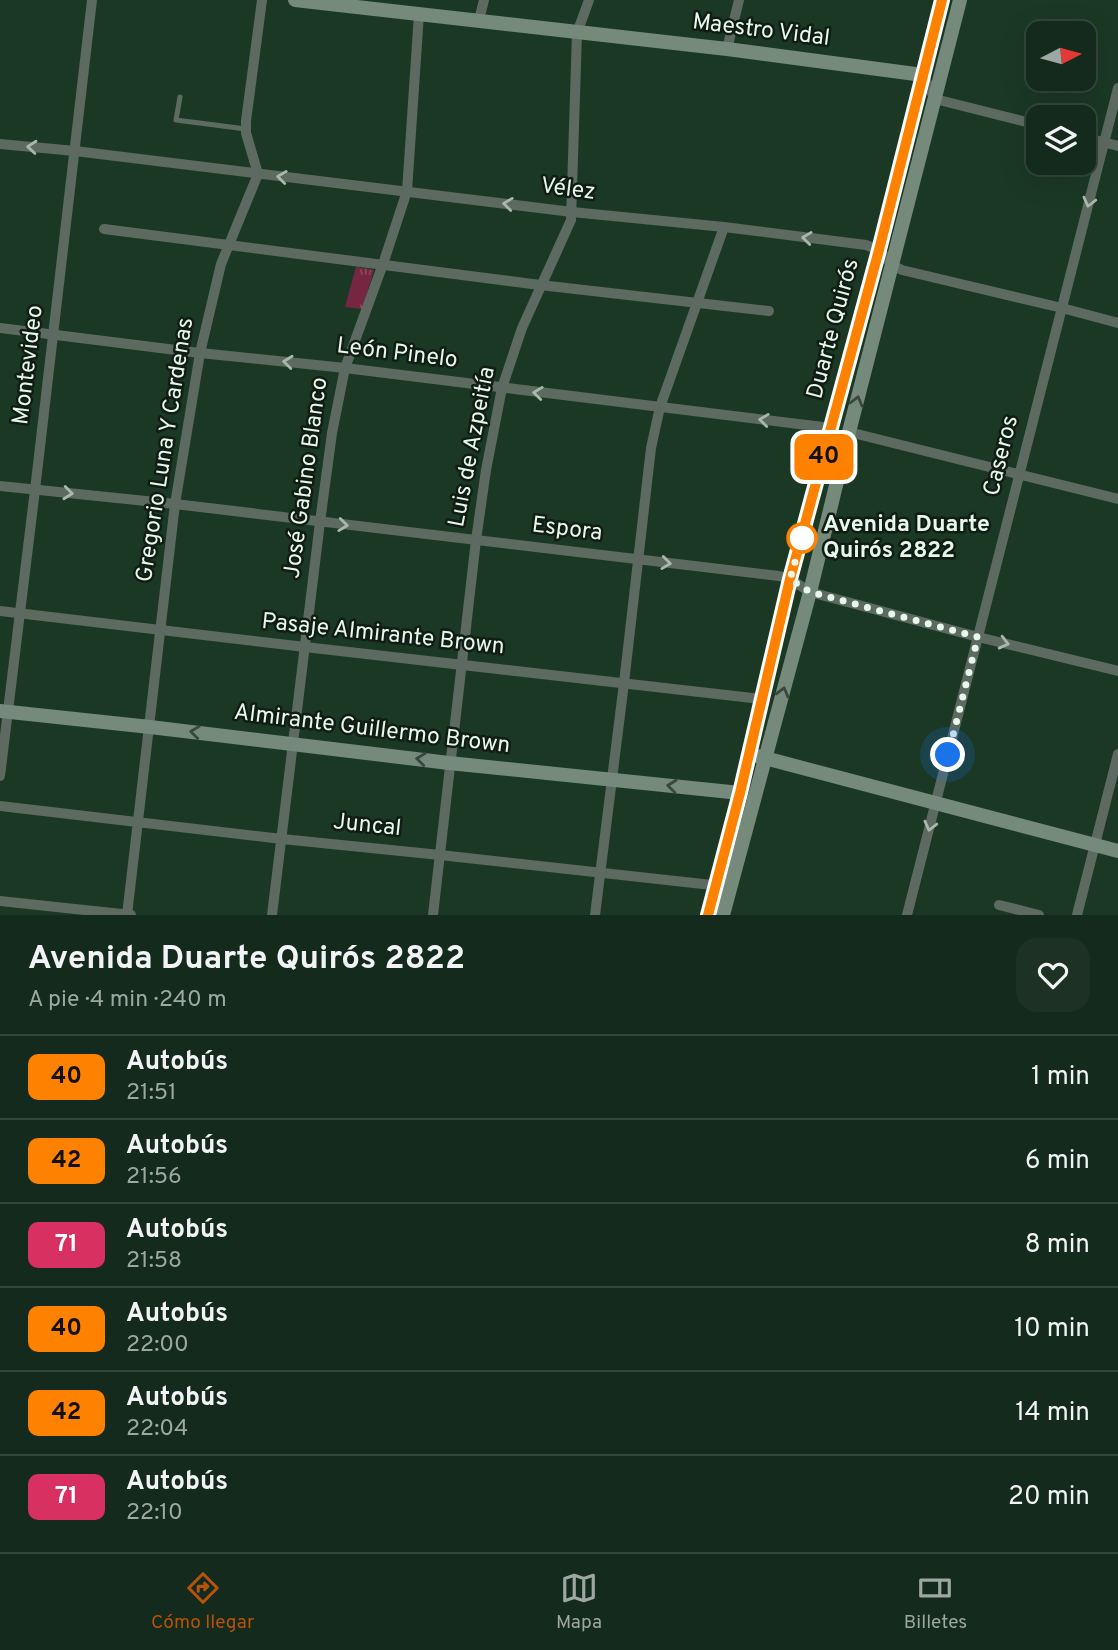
<!DOCTYPE html>
<html lang="es">
<head>
<meta charset="utf-8">
<style>
  :root { --surface:#142a1c; --page:#1d3225; --text:#f1f3f6; --muted:#9da7a3; --line:#33463b; --accent:#b45309 }
  body { margin:0; font-family:Overpass,sans-serif; background:var(--page); color:var(--text); height:100vh; display:flex; flex-direction:column; font-size:26px; white-space:nowrap }
  * { box-sizing:border-box; margin:0 }
  p { font-size:23px; color:var(--muted) }
  .icon { flex:none; width:38px; height:38px; fill:none; stroke:currentColor; stroke-width:2; stroke-linecap:round; stroke-linejoin:round }
  .map { position:relative; height:915px; overflow:hidden }
  .drawer { display:flex; flex-direction:column; background:var(--surface); flex:1 }
  .drawer>* { flex:none }
  .badge { padding:0 14px; border-radius:10px; font-size:24px; line-height:46px }
  .needle { width:46px; rotate:84deg }
  .controls { position:absolute; left:1026px; top:21px; display:grid; gap:14px }
  .controls a { display:grid; place-items:center; width:70px; height:70px; border-radius:14px; background:var(--surface); box-shadow:0 7px 28px #0002,0 0 0 2px var(--line); font-size:35px }
  .you { position:absolute; width:35px; height:35px; margin:-18px; border:5px solid #fff; border-radius:50%; background:#1a73e8; box-shadow:0 0 0 10px #1a73e833 }
  .map>.badge { position:absolute; translate:-50% -50%; box-shadow:0 0 0 4px #fff }
  .round { display:grid; place-items:center; flex:none; width:74px; height:74px; border-radius:21px; background:var(--page) }
  .overview { display:flex; align-items:center; justify-content:space-between; height:119px; padding:0 28px }
  h1 { font-size:33px; font-weight:700; line-height:52px }
  ul { padding:0; list-style:none }
  li { display:flex; align-items:center; gap:21px; height:84px; padding:0 28px; border-top:2px solid var(--line) }
  li div { flex:1 }
  li b { display:block; font-size:26px }
  li em { font-style:normal }
  li .badge { min-width:77px; font-weight:700; text-align:center }
  .menu { display:flex; justify-content:space-around; align-items:center; height:98px; border-top:2px solid var(--line); background:var(--surface); font-size:19px; color:var(--muted) }
  .menu a { display:grid; justify-items:center; gap:4px }
  .menu .selected { color:var(--accent) }
  .map>svg:first-child { display:block }
  .park { fill:url(#park-tufts) }
  .lines { fill:none; stroke-linecap:round; stroke-linejoin:round }
  .lane { stroke:#5d6a61; stroke-width:5 }
  .street { stroke:#5d6a61; stroke-width:10 }
  .secondary { stroke:#758a7b; stroke-width:14 }
  .oneway { stroke:#a8b8ad }
  .oneway2 { stroke:#38483d }
  .line-casing { stroke:#fff; stroke-width:16 }
  .line { stroke:#ff8100; stroke-width:10 }
  .walk { stroke:#e6f8eb; stroke-width:7; stroke-dasharray:0 12.6 }
  .stop-dot { fill:#fff; stroke:#ff8100; stroke-width:3.5 }
  .labels { text-anchor:middle; dominant-baseline:central; stroke-width:5; stroke-linejoin:round; paint-order:stroke }
  .street-label { font-size:23px; fill:#e6f8eb; stroke:#101c14 }
  .stop-label { font-size:23px; font-weight:bold; fill:#e6f8eb; stroke:#101c14; text-anchor:start }
</style>
</head>
<body>
<div class="map">
<svg width="1118" height="915" viewBox="0 0 1118 915">
  <defs>
    <pattern id="park-tufts" width="24" height="20" patternUnits="userSpaceOnUse" patternTransform="scale(1.75)"><rect width="24" height="20" fill="#772641"/><path d="M3 7l-1-3M5 7V3M7 7l1-3M15 17l-1-3M17 17v-4M19 17l1-3" fill="none" stroke="#8a465d"/></pattern>
  </defs>
  <rect width="100%" height="100%" fill="#1b3825"/>
  <polygon class="park" points="356,267 374,270 362,309 345,307"/>
  <g class="lines">
    <polyline class="lane" points="180,97 176,120 246,129"/>
    <g class="street">
      <polyline points="479,20 484,0"/>
      <polyline points="727,49 739,0"/>
      <polyline points="923,75 935,99 1038,125"/>
      <polyline points="1083,137 1118,146"/>
      <polyline points="0,144 75,151 572,212 724,227 866,245 879,250 892,265 902,270 1062,308 1118,323"/>
      <polyline points="104,229 540,285 769,311"/>
      <polyline points="0,328 200,353 345,368 831,428"/>
      <polyline points="849,432 1118,499"/>
      <polyline points="0,486 175,504 779,576 790,579 810,592 978,637 1118,671"/>
      <polyline points="0,611 305,647 761,699"/>
      <polyline points="0,776 35,490 92,0"/>
      <polyline points="0,806 282,839 440,855 730,887"/>
      <polyline points="0,901 131,915"/>
      <polyline points="999,905 1039,915"/>
      <polyline points="127,915 175,504 200,353 221,264 258,174 246,133 246,121 262,0"/>
      <polyline points="272,915 320,522 332,433 345,368 383,264 407,191 419,14"/>
      <polyline points="433,915 476,540 486,470 502,388 522,328 571,220 577,33 589,0"/>
      <polyline points="595,915 624,683 651,448 660,407 724,227"/>
      <polyline points="907,915 1118,88"/>
      <polyline points="1077,915 1118,754"/>
    </g>
    <g class="secondary">
      <polyline points="295,0 727,49 923,75"/>
      <polyline points="0,711 150,727 449,763 740,793"/>
      <polyline points="757,756 1118,851"/>
      <polyline points="708,915 740,793 790,579 879,250 942,0"/>
      <polyline points="723,915 810,592 849,432 960,0"/>
    </g>
  </g>
  <defs><path id="oneway-chevron" d="M-2-3.5L2.5 0L-2 3.5" fill="none" stroke-width="1.6" stroke-linecap="round" stroke-linejoin="round" transform="scale(1.75)"/></defs>
  <g class="oneway">
    <use href="#oneway-chevron" transform="translate(32 147) rotate(-175)"/>
    <use href="#oneway-chevron" transform="translate(282 177) rotate(-173)"/>
    <use href="#oneway-chevron" transform="translate(1089 202) rotate(104)"/>
    <use href="#oneway-chevron" transform="translate(508 204) rotate(-173)"/>
    <use href="#oneway-chevron" transform="translate(807 238) rotate(-173)"/>
    <use href="#oneway-chevron" transform="translate(288 362) rotate(-174)"/>
    <use href="#oneway-chevron" transform="translate(538 393) rotate(-173)"/>
    <use href="#oneway-chevron" transform="translate(764 420) rotate(-173)"/>
    <use href="#oneway-chevron" transform="translate(68 493) rotate(6)"/>
    <use href="#oneway-chevron" transform="translate(343 525) rotate(7)"/>
    <use href="#oneway-chevron" transform="translate(666 563) rotate(7)"/>
    <use href="#oneway-chevron" transform="translate(1004 643) rotate(14)"/>
    <use href="#oneway-chevron" transform="translate(930 826) rotate(104)"/>
  </g>
  <g class="oneway2">
    <use href="#oneway-chevron" transform="translate(857 401) rotate(-75)"/>
    <use href="#oneway-chevron" transform="translate(783 692) rotate(-75)"/>
    <use href="#oneway-chevron" transform="translate(195 732) rotate(-173)"/>
    <use href="#oneway-chevron" transform="translate(421 759) rotate(-173)"/>
    <use href="#oneway-chevron" transform="translate(672 786) rotate(-174)"/>
  </g>
  <g class="lines">
    <g class="line-casing">
      <polyline id="line" points="708,915 740,793 790,579 879,250 942,0"/>
    </g>
    <use href="#line" class="line"/>
    <polyline class="walk" points="802,538 790,579 810,592 978,637 948,755"/>
  </g>
  <circle class="stop-dot" cx="802" cy="538" r="14"/>
  <g class="labels">
    <g class="street-label">
      <text transform="translate(761 31) rotate(7)">Maestro Vidal</text>
      <text transform="translate(568 190) rotate(7)">Vélez</text>
      <text transform="translate(834 329) rotate(-75)">Duarte Quirós</text>
      <text transform="translate(397 354) rotate(7)">León Pinelo</text>
      <text transform="translate(29 365) rotate(-83)">Montevideo</text>
      <text transform="translate(473 447) rotate(-79)">Luis de Azpeitía</text>
      <text transform="translate(166 450) rotate(-81)">Gregorio Luna Y Cardenas</text>
      <text transform="translate(1002 456) rotate(-76)">Caseros</text>
      <text transform="translate(307 478) rotate(-82)">José Gabino Blanco</text>
      <text transform="translate(567 530) rotate(7)">Espora</text>
      <text transform="translate(383 635) rotate(6)">Pasaje Almirante Brown</text>
      <text transform="translate(372 730) rotate(7)">Almirante Guillermo Brown</text>
      <text transform="translate(367 826) rotate(6)">Juncal</text>
    </g>
    <g class="stop-label">
      <text x="823" y="525">Avenida Duarte<tspan x="823" dy="26">Quirós 2822</tspan></text>
    </g>
  </g>
</svg>
<div class="controls">
<a><svg class="needle" viewBox="-14 -14 28 28"><path d="M0-13l5 13h-10z" fill="#e53935"/><path d="M0 13l5-13h-10z" fill="#9da7a3"/></svg></a>
<a><svg class="icon" aria-label="layers" viewBox="0 0 24 24"><path d="M12 4l9 5-9 5-9-5zM3 14l9 5 9-5"/></svg></a>
</div>
<div class="you" style="left:948px;top:755px"></div>
<b class="badge" style="left:824px;top:457px;background:#ff8100;color:#111">40</b>
</div>
<section class="drawer">
<div class="overview"><div><h1>Avenida Duarte Quirós 2822</h1><p>A pie · 4 min · 240 m</p></div><a class="round"><svg class="icon" aria-label="heart" viewBox="0 0 24 24"><path d="M12 20l-8-8c-3-5 5-10 8-4 3-6 11-1 8 4z"/></svg></a></div>
<ul>
<li><span class="badge" style="background:#ff8100;color:#111">40</span><div><b>Autobús</b><p>21:51</p></div><em>1 min</em></li>
<li><span class="badge" style="background:#ff8100;color:#111">42</span><div><b>Autobús</b><p>21:56</p></div><em>6 min</em></li>
<li><span class="badge" style="background:#d93062;color:#fff">71</span><div><b>Autobús</b><p>21:58</p></div><em>8 min</em></li>
<li><span class="badge" style="background:#ff8100;color:#111">40</span><div><b>Autobús</b><p>22:00</p></div><em>10 min</em></li>
<li><span class="badge" style="background:#ff8100;color:#111">42</span><div><b>Autobús</b><p>22:04</p></div><em>14 min</em></li>
<li><span class="badge" style="background:#d93062;color:#fff">71</span><div><b>Autobús</b><p>22:10</p></div><em>20 min</em></li>
</ul>
</section>
<nav class="menu">
<a class="selected"><svg class="icon" aria-label="directions" viewBox="0 0 24 24"><path d="M12 3l9 9-9 9-9-9zM9 14v-3h6M13 9l2 2-2 2"/></svg>Cómo llegar</a>
<a><svg class="icon" aria-label="map" viewBox="0 0 24 24"><path d="M3 6l6-2 6 2 6-2v14l-6 2-6-2-6 2zM9 4v14M15 6v14"/></svg>Mapa</a>
<a><svg class="icon" aria-label="tickets" viewBox="0 0 24 24"><path d="M3 7h18v10H3zM15 7v10"/></svg>Billetes</a>
</nav>
</body>
</html>
